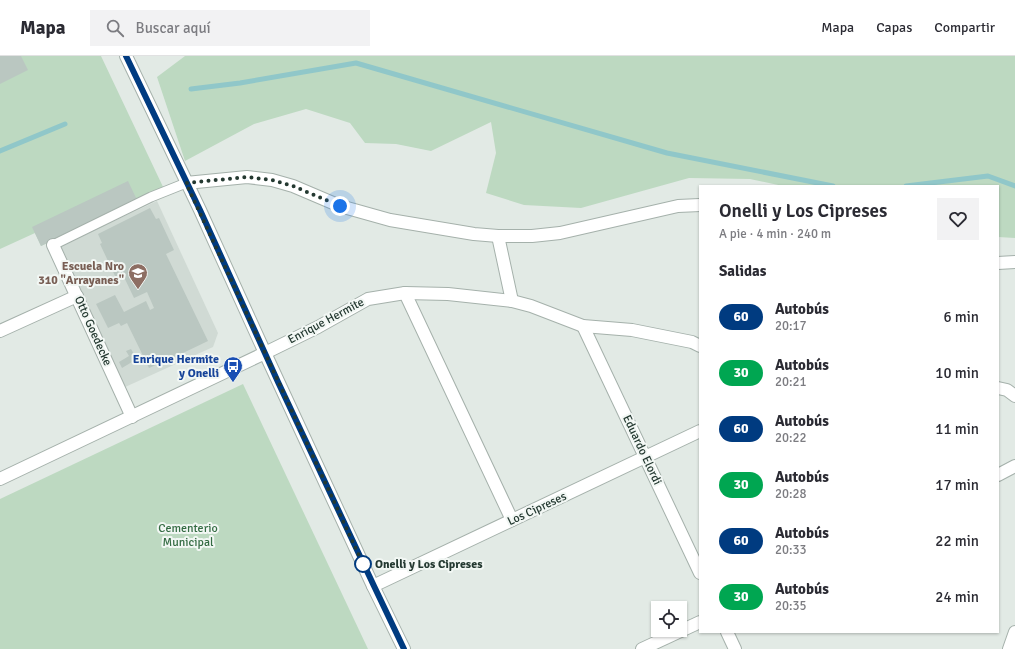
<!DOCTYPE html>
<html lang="es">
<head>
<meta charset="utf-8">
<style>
  :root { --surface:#fff; --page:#f2f2f3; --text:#2b2b33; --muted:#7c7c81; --line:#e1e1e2 }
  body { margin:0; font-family:Signika,sans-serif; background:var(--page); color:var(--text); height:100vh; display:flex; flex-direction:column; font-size:15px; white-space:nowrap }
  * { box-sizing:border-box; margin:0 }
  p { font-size:13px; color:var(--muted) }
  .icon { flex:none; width:22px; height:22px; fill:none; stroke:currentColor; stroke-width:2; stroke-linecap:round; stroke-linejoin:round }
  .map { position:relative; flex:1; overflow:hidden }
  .sheet { position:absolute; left:699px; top:129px; width:300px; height:448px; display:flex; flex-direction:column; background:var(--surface); border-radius:0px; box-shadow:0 1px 3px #0004 }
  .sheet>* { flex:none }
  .badge { padding:0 8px; border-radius:13px; font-size:14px; line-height:26px }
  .fabs { position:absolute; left:651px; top:545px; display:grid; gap:8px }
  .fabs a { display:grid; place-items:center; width:36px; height:36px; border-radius:0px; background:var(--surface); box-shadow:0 1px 3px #0004; font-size:20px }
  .you { position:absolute; width:20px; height:20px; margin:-10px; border:3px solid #fff; border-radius:50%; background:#1a73e8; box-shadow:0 0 0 6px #1a73e833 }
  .map>.badge { position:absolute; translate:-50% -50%; box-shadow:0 0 0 2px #fff }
  h2 { padding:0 20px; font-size:15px; line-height:36px }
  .round { display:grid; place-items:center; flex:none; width:42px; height:42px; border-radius:0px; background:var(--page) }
  .head { display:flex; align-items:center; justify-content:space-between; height:68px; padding:0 20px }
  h1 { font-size:19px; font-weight:600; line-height:30px }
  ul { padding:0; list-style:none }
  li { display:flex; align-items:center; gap:12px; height:56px; padding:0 20px }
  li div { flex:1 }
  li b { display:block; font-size:15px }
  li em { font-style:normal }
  li .badge { min-width:44px; font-weight:700; text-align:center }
  header { display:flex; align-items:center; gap:24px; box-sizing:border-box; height:56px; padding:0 20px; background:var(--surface); border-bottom:1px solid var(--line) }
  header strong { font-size:19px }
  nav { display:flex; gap:22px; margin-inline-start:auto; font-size:14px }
  .search { width:280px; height:36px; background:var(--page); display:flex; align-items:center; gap:10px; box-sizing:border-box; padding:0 14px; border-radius:0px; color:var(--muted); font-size:15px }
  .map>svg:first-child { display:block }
  .built { fill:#d0dad4 }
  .green { fill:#bdd9c1 }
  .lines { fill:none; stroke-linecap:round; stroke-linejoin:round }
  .stream { stroke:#90c7c9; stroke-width:5 }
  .building { fill:#bac7c1 }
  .lane-casing { stroke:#a5b1ab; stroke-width:11 }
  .street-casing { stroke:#a5b1ab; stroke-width:14 }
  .lane { stroke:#fff; stroke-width:9 }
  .street { stroke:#fff; stroke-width:12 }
  .line-casing { stroke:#fff; stroke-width:9 }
  .line { stroke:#003b80; stroke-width:6 }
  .walk { stroke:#243931; stroke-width:4; stroke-dasharray:0 7.2 }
  .stop-dot { fill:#fff; stroke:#003b80; stroke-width:2 }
  .labels { text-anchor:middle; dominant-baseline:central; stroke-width:4; stroke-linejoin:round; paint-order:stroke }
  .education-label { font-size:12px; font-weight:bold; fill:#785e54; stroke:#f2f7f4; text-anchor:end }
  .street-label { font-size:12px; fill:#243931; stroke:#f2f7f4 }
  .transit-label { font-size:12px; font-weight:bold; fill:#164399; stroke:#f2f7f4; text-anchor:end }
  .park-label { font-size:12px; fill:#336b42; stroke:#f2f7f4 }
  .stop-label { font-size:12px; font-weight:bold; fill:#243931; stroke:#f2f7f4; text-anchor:start }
</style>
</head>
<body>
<header>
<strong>Mapa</strong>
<div class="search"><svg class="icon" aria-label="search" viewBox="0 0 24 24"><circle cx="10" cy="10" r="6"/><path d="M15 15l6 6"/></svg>Buscar aquí</div>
<nav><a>Mapa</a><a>Capas</a><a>Compartir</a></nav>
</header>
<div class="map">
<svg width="1015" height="593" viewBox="0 0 1015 593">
  <rect width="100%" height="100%" fill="#e2eae5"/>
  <polygon class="built" points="157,145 218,277 213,291 123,332 58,191"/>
  <g class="green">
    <polygon points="0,0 101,0 164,133 41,190 35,177 0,193"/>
    <polygon points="185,0 1015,0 1015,182 998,181 998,130 783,130 750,123 689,122 581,152 524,149 486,137 496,97 491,66 431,95 396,88 365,87 350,67 306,53 254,68 185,105 157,21"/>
    <polygon points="243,328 368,593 0,593 0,443"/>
  </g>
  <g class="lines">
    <g class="stream">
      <polyline points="191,33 240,27 356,7 667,97 833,130"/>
      <polyline points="0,95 65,68"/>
      <polyline points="906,130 988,120 1015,130"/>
    </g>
  </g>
  <g class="building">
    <polygon points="0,0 21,0 28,14 0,28"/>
    <polygon points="128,125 137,144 41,190 32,171"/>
    <polygon points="150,152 156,163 159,162 174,194 166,198 208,285 183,297 185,301 169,309 167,304 149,312 127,267 121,270 119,267 108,272 96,248 115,239 124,256 146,245 150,254 154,252 147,236 134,242 123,219 116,222 100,188 102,187 98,178"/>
    <polygon points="131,293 137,303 122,312 119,306 129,300 126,295"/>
  </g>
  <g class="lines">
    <g class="lane-casing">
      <polyline id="lane" points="53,189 151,141 186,127"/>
    </g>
    <g class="street-casing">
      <g id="street">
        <polyline points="126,0 200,154 265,297 373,530 404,593"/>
        <polyline points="186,127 247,121 272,124 293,130 340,150 390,164 474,178 498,180 532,180 560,177 678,150 700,149"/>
        <polyline points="498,180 512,245"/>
        <polyline points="53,189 132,361"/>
        <polyline points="998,207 1015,206"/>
        <polyline points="405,237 512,464"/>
        <polyline points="583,270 700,517"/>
        <polyline points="0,275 77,240"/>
        <polyline points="998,332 1007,334 1015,340"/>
        <polyline points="998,419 1015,410"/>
        <polyline points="0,423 265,297 318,271 368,243 405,237 448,238 512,245 531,250 583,270 632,274 692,286 700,290"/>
        <polyline points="373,530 700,375"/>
        <polyline points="727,576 735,593"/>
        <polyline points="642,593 700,566"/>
        <polyline points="1009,593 1015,576"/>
      </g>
    </g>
    <use href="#lane" class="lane"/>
    <use href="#street" class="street"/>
  </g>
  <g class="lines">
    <g class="line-casing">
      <polyline id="line" points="126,0 200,154 278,326 374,530 404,593"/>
    </g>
    <use href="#line" class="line"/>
    <polyline class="walk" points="340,150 293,130 272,124 247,121 186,127 363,508"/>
  </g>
  <defs>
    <g id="school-pin" transform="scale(1)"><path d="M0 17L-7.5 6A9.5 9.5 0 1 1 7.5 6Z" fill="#8d6e63" stroke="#f2f7f4"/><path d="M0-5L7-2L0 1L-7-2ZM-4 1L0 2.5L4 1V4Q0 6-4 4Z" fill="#fff"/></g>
    <g id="bus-pin" transform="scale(1)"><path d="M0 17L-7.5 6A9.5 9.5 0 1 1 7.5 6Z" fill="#1a4fb4" stroke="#f2f7f4"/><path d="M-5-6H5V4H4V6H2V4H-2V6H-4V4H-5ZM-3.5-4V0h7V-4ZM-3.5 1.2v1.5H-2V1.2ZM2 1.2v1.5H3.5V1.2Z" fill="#fff"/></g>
  </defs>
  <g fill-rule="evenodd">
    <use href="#school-pin" x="138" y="217"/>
    <use href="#bus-pin" x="233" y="310"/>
  </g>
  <circle class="stop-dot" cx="363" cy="508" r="8"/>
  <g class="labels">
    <g class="education-label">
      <text x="124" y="210">Escuela Nro<tspan x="124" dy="14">310 "Arrayanes"</tspan></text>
    </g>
    <g class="street-label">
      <text transform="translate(326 265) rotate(-28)">Enrique Hermite</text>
      <text transform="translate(93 275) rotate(66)">Otto Goedecke</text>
      <text transform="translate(642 394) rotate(65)">Eduardo Elordi</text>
      <text transform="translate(537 453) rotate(-25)">Los Cipreses</text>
    </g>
    <g class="transit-label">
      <text x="219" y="303">Enrique Hermite<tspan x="219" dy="14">y Onelli</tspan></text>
    </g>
    <g class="park-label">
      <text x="188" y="472">Cementerio<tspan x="188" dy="14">Municipal</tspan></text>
    </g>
    <g class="stop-label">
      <text x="375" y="508">Onelli y Los Cipreses</text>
    </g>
  </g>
</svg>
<div class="fabs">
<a><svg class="icon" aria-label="locate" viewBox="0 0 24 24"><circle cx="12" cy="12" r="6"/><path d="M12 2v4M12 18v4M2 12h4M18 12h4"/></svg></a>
</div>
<div class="you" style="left:340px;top:150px"></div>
<section class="sheet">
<div class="head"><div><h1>Onelli y Los Cipreses</h1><p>A pie · 4 min · 240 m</p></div><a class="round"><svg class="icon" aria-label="heart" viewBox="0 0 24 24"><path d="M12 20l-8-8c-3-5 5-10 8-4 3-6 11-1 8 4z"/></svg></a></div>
<h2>Salidas</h2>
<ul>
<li><span class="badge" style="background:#003b80;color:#fff">60</span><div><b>Autobús</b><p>20:17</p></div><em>6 min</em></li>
<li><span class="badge" style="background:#00a651;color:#fff">30</span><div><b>Autobús</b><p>20:21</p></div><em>10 min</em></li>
<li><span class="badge" style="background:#003b80;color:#fff">60</span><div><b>Autobús</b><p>20:22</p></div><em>11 min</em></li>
<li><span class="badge" style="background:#00a651;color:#fff">30</span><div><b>Autobús</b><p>20:28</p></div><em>17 min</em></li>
<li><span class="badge" style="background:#003b80;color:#fff">60</span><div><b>Autobús</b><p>20:33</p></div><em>22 min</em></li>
<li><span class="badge" style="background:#00a651;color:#fff">30</span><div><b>Autobús</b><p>20:35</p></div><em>24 min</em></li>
</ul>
</section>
</div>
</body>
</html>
